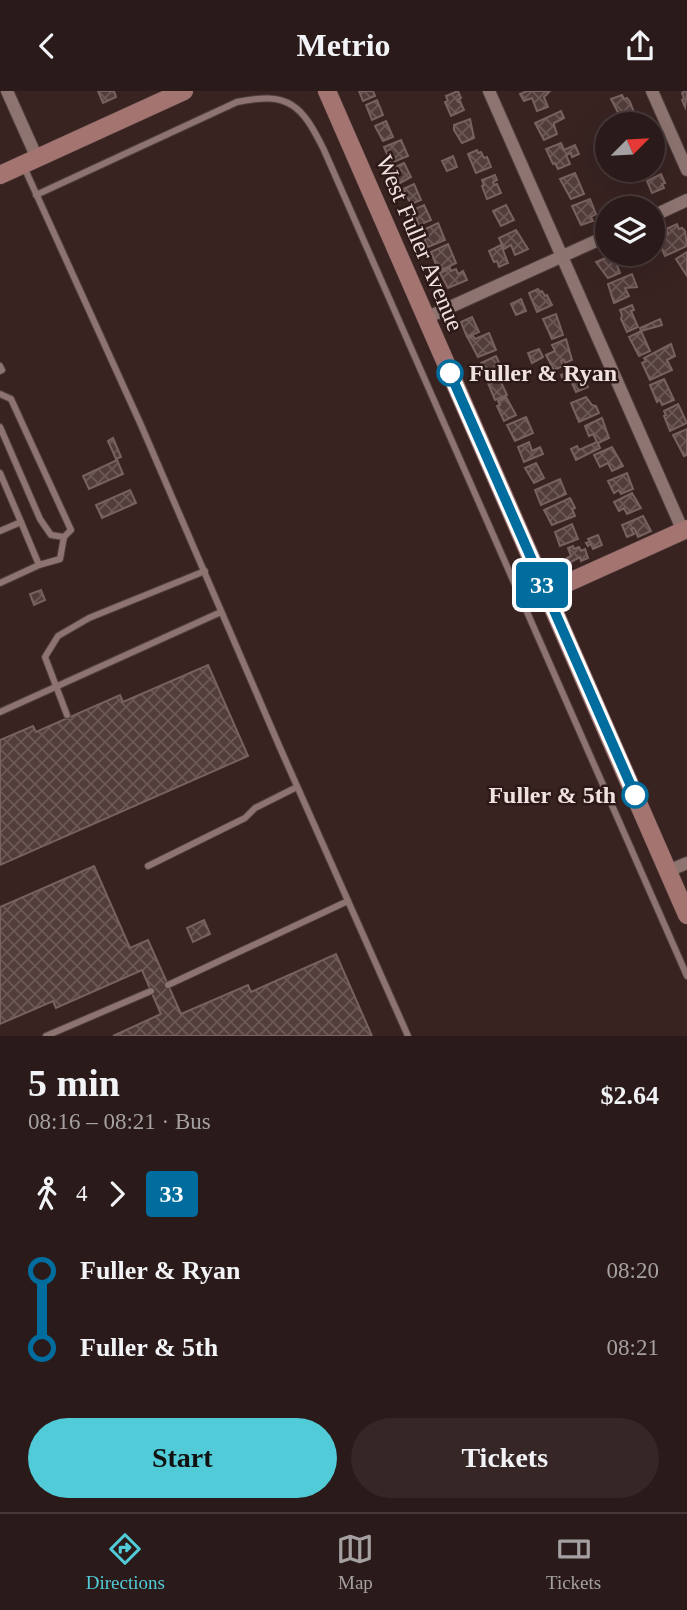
<!DOCTYPE html>
<html lang="en">
<head>
<meta charset="utf-8">
<style>
  :root { --surface:#2a1a19; --page:#362726; --text:#f1f3f6; --muted:#a5a1a2; --line:#463838; --accent:#52cbd8 }
  body { margin:0; font-family:"Times New Roman",serif; background:var(--page); color:var(--text); height:100vh; display:flex; flex-direction:column; font-size:26px; white-space:nowrap }
  * { box-sizing:border-box; margin:0 }
  p { font-size:23px; color:var(--muted) }
  .icon { flex:none; width:38px; height:38px; fill:none; stroke:currentColor; stroke-width:2; stroke-linecap:round; stroke-linejoin:round }
  .map { position:relative; height:945px; overflow:hidden }
  .panel { display:flex; flex-direction:column; background:var(--surface); flex:1 }
  .panel>* { flex:none }
  .badge { padding:0 14px; border-radius:5px; font-size:24px; line-height:46px }
  .needle { width:46px; rotate:66deg }
  .controls { position:absolute; left:595px; top:21px; display:grid; gap:14px }
  .controls a { display:grid; place-items:center; width:70px; height:70px; border-radius:50%; background:var(--surface); box-shadow:0 7px 28px #0002,0 0 0 2px var(--line); font-size:35px }
  .map>.badge { position:absolute; translate:-50% -50%; box-shadow:0 0 0 4px #fff }
  .legs { display:flex; align-items:center; gap:10px; height:77px; padding:0 28px; font-size:23px }
  .legs p { margin-inline-start:auto }
  .overview { display:flex; align-items:center; justify-content:space-between; height:119px; padding:0 28px }
  h1 { font-size:38px; font-weight:700; line-height:52px }
  .button { display:flex; gap:14px; margin-top:auto; padding:14px 28px }
  .button a { flex:1; height:80px; border-radius:42px; background:var(--accent); color:#111; font-size:28px; font-weight:700; line-height:80px; text-align:center }
  .button a+a { background:var(--page); color:var(--text) }
  ul { padding:0 28px; list-style:none }
  li { display:flex; align-items:center; gap:24px; height:77px; font-size:26px }
  li i { display:grid; place-items:center; width:10px; height:100%; margin:0 9px; background:currentColor }
  li i::after { content:''; width:18px; height:18px; margin:-9px; border:5px solid; border-radius:50%; background:var(--surface) }
  li p { margin-inline-start:auto }
  li:first-child i { background:linear-gradient(#0000 50%,currentColor 0) }
  li:last-child i { background:linear-gradient(currentColor 50%,#0000 0) }
  header { display:flex; justify-content:space-between; align-items:center; height:91px; padding:0 28px; background:var(--surface); font-size:32px; font-weight:700 }
  .menu { display:flex; justify-content:space-around; align-items:center; height:98px; border-top:2px solid var(--line); background:var(--surface); font-size:19px; color:var(--muted) }
  .menu a { display:grid; justify-items:center; gap:4px }
  .menu .active { color:var(--accent) }
  .map>svg:first-child { display:block }
  .building { fill:url(#building-cross-hatch); stroke:#79615f; stroke-width:2 }
  .lines { fill:none; stroke-linecap:round; stroke-linejoin:round }
  .lane-casing { stroke:#503f3e; stroke-width:8 }
  .street-casing { stroke:#503f3e; stroke-width:14 }
  .secondary-casing { stroke:#503f3e; stroke-width:19 }
  .lane { stroke:#8d7471; stroke-width:6 }
  .street { stroke:#8d7471; stroke-width:12 }
  .secondary { stroke:#a47470; stroke-width:18 }
  .line-1-casing { stroke:#fff; stroke-width:16 }
  .line-1 { stroke:#006d9e; stroke-width:10 }
  .stop-1-dot { fill:#fff; stroke:#006d9e; stroke-width:3.5 }
  .labels { text-anchor:middle; dominant-baseline:central; stroke-width:5; stroke-linejoin:round; paint-order:stroke }
  .street-label { font-size:24px; fill:#f0e2e0; stroke:#2d1a18 }
  .stop-label { font-size:24px; font-weight:bold; fill:#f0e2e0; stroke:#2d1a18; text-anchor:start }
</style>
</head>
<body>
<header><svg class="icon" aria-label="back" viewBox="0 0 24 24"><path d="M15 5l-7 7 7 7"/></svg>Metrio<svg class="icon" aria-label="share" viewBox="0 0 24 24"><path d="M12 15V3M7 8l5-5 5 5M5 13v7h14v-7"/></svg></header>
<div class="map">
<svg width="687" height="945" viewBox="0 0 687 945">
  <defs>
    <pattern id="building-cross-hatch" width="8" height="8" patternUnits="userSpaceOnUse" patternTransform="scale(1.75)"><rect width="8" height="8" fill="#533d3b"/><path d="M0 0l8 8M0 8l8-8" fill="none" stroke="#6c5957"/></pattern>
  </defs>
  <rect width="100%" height="100%" fill="#382321"/>
  <g class="building">
    <polygon points="98,0 114,0 116,6 103,12"/>
    <polygon points="359,0 373,0 375,5 363,10"/>
    <polygon points="458,0 461,7 457,9 458,11 460,10 464,19 451,25 445,11 448,10 446,5"/>
    <polygon points="527,0 550,0 544,6 548,16 537,20 532,7 524,10 520,3"/>
    <polygon points="684,0 687,0 685,16 682,9 684,8 682,2"/>
    <polygon points="622,4 624,8 627,7 630,11 635,24 622,29 611,8"/>
    <polygon points="377,9 383,24 372,29 366,14"/>
    <polygon points="561,20 564,27 554,32 554,34 557,43 544,49 535,32"/>
    <polygon points="470,28 474,47 462,52 454,39 454,34"/>
    <polygon points="386,30 393,46 383,50 375,35"/>
    <polygon points="401,49 408,65 391,72 384,56"/>
    <polygon points="561,52 564,59 575,54 579,63 572,66 571,62 566,64 570,73 558,78 555,72 553,73 546,58"/>
    <polygon points="477,59 478,62 481,61 484,67 487,66 491,76 476,82 468,63"/>
    <polygon points="453,65 457,76 447,80 442,70"/>
    <polygon points="404,72 411,86 400,92 393,77"/>
    <polygon points="575,82 584,103 571,108 560,88"/>
    <polygon points="661,83 665,92 662,93 664,97 652,102 647,90"/>
    <polygon points="495,84 497,89 493,91 494,94 497,93 501,102 487,108 482,95 484,94 482,89"/>
    <polygon points="414,93 421,109 411,113 403,98"/>
    <polygon points="590,108 596,123 591,126 593,130 581,134 572,115"/>
    <polygon points="424,114 431,129 419,134 413,119"/>
    <polygon points="506,114 514,129 501,135 493,120"/>
    <polygon points="438,132 445,149 428,156 421,140"/>
    <polygon points="677,133 679,138 682,137 685,140 687,155 665,165 659,152 663,150 661,145 668,142 666,138"/>
    <polygon points="516,139 528,158 515,164 511,154 504,158 499,147"/>
    <polygon points="448,153 456,172 442,179 440,175 437,176 431,161"/>
    <polygon points="501,154 508,172 499,176 497,170 494,171 489,160"/>
    <polygon points="687,161 687,185 676,168"/>
    <polygon points="622,163 635,163 639,172 636,174 635,170 632,171 633,175 631,176 629,172 625,172"/>
    <polygon points="613,164 620,182 608,187 596,171"/>
    <polygon points="450,177 451,180 456,178 458,183 463,180 467,189 448,197 440,182"/>
    <polygon points="632,183 637,196 625,197 629,205 614,212 608,193"/>
    <polygon points="538,198 540,201 542,200 545,205 547,204 552,214 537,221 529,202"/>
    <polygon points="521,208 526,220 516,224 511,213"/>
    <polygon points="632,214 634,219 631,220 638,236 627,241 621,228 622,224 620,219"/>
    <polygon points="556,223 563,244 552,248 543,228"/>
    <polygon points="472,226 479,241 467,246 461,231"/>
    <polygon points="660,228 662,234 641,240 640,237"/>
    <polygon points="641,240 650,260 639,265 629,246"/>
    <polygon points="489,242 496,259 478,266 468,247 473,245 475,248"/>
    <polygon points="566,248 572,269 565,272 564,269 561,270 563,275 554,279 546,264 555,260 552,254"/>
    <polygon points="671,253 675,265 667,269 672,279 650,289 642,272 646,270 644,267"/>
    <polygon points="539,258 543,266 532,272 528,262"/>
    <polygon points="496,265 503,280 486,288 481,272"/>
    <polygon points="577,277 588,296 576,301 570,288 564,291 561,284"/>
    <polygon points="499,287 507,304 495,309 488,292"/>
    <polygon points="664,288 674,309 662,314 660,309 657,311 650,294"/>
    <polygon points="506,306 516,324 504,330 497,315 500,314 498,310"/>
    <polygon points="586,306 592,314 596,315 599,322 579,331 571,312"/>
    <polygon points="678,313 687,332 670,340 664,325 666,324 664,320"/>
    <polygon points="526,326 533,342 515,350 507,334"/>
    <polygon points="602,327 609,347 598,352 600,357 576,369 571,358 577,355 579,359 597,351 593,343 589,345 585,335"/>
    <polygon points="687,338 687,364 684,365 673,344"/>
    <polygon points="113,347 121,366 116,368 108,350"/>
    <polygon points="529,351 532,360 540,356 543,363 524,371 518,356"/>
    <polygon points="612,356 623,375 612,380 608,372 600,376 594,364"/>
    <polygon points="117,369 123,383 89,398 83,385"/>
    <polygon points="536,372 544,387 534,392 525,377"/>
    <polygon points="627,382 633,398 621,403 619,399 614,402 608,390"/>
    <polygon points="560,388 566,403 541,414 535,399"/>
    <polygon points="130,399 136,412 102,427 96,414"/>
    <polygon points="632,402 641,417 627,423 624,417 619,420 614,411"/>
    <polygon points="570,407 575,417 572,418 575,425 552,434 544,419"/>
    <polygon points="643,425 651,440 638,446 634,437 631,438 634,443 627,446 622,434"/>
    <polygon points="572,433 578,448 560,455 555,441"/>
    <polygon points="598,444 602,454 593,458 591,453 588,455 586,452 590,451 588,448"/>
    <polygon points="573,455 574,458 579,456 581,460 585,458 588,467 581,470 580,466 569,472 567,467 571,465 568,457"/>
    <polygon points="41,499 45,509 34,514 30,503"/>
    <polygon points="208,574 248,665 0,774 0,649 33,635 36,641 120,604 123,611"/>
    <polygon points="94,775 130,857 148,849 181,923 248,894 251,901 336,863 372,945 113,945 161,923 142,879 56,917 53,910 0,933 0,816"/>
    <polygon points="204,829 210,843 193,851 187,837"/>
  </g>
  <g class="lines">
    <g class="lane-casing">
      <g id="lane">
        <polyline points="24,76 141,334 281,659 408,945"/>
        <path d="M36 104 237 11C289 0 302 14 324 59L687 885"/>
        <polyline points="0,275 2,279 0,280"/>
        <polyline points="0,303 11,308 71,439 64,446 51,444 40,428 0,336"/>
        <polyline points="0,382 21,431 0,440"/>
        <polyline points="39,474 60,468 64,446"/>
        <polyline points="0,492 39,474 21,431"/>
        <polyline points="0,621 221,521"/>
        <polyline points="67,624 45,566 58,545 89,527 205,480"/>
        <polyline points="148,775 245,727 255,717 297,696"/>
        <polyline points="168,894 348,810"/>
        <polyline points="46,945 151,900"/>
      </g>
    </g>
    <g class="street-casing">
      <g id="street">
        <polyline points="7,0 37,67"/>
        <polyline points="489,0 683,440"/>
        <polyline points="652,0 687,79"/>
        <polyline points="653,125 687,109"/>
        <polyline points="426,227 607,145"/>
        <polyline points="668,780 687,772"/>
      </g>
    </g>
    <g class="secondary-casing">
      <g id="secondary">
        <polyline points="327,0 687,824"/>
        <polyline points="0,84 184,0"/>
        <polyline points="545,502 687,438"/>
      </g>
    </g>
    <use href="#lane" class="lane"/>
    <use href="#street" class="street"/>
    <use href="#secondary" class="secondary"/>
  </g>
  <g class="lines">
    <g class="line-1-casing">
      <polyline id="line-1" points="450,282 635,704"/>
    </g>
    <use href="#line-1" class="line-1"/>
  </g>
  <g class="stop-1-dot">
    <circle cx="450" cy="282" r="12"/>
    <circle cx="635" cy="704" r="12"/>
  </g>
  <g class="labels">
    <g class="street-label">
      <text transform="translate(420 152) rotate(67)">West Fuller Avenue</text>
    </g>
    <g class="stop-label">
      <text x="469" y="282">Fuller &amp; Ryan</text>
      <text x="616" y="704" text-anchor="end">Fuller &amp; 5th</text>
    </g>
  </g>
</svg>
<div class="controls">
<a><svg class="needle" viewBox="-14 -14 28 28"><path d="M0-13l5 13h-10z" fill="#e53935"/><path d="M0 13l5-13h-10z" fill="#a5a1a2"/></svg></a>
<a><svg class="icon" aria-label="layers" viewBox="0 0 24 24"><path d="M12 4l9 5-9 5-9-5zM3 14l9 5 9-5"/></svg></a>
</div>
<b class="badge" style="left:542px;top:494px;background:#006d9e;color:#fff">33</b>
</div>
<section class="panel">
<div class="overview"><div><h1>5 min</h1><p>08:16 – 08:21 · Bus</p></div><b>$2.64</b></div>
<div class="legs"><svg class="icon" aria-label="walk" viewBox="0 0 24 24"><circle cx="13" cy="4" r="2"/><path d="M13 8l-2 6 4 7M11 14l-3 7M7 12l3-4h3l4 4"/></svg>4<svg class="icon" aria-label="forward" viewBox="0 0 24 24"><path d="M9 5l7 7-7 7"/></svg><b class="badge" style="background:#006d9e;color:#fff">33</b></div>
<ul>
<li><i style="color:#006d9e"></i><b>Fuller &amp; Ryan</b><p>08:20</p></li>
<li><i style="color:#006d9e"></i><b>Fuller &amp; 5th</b><p>08:21</p></li>
</ul>
<div class="button"><a>Start</a><a>Tickets</a></div>
</section>
<nav class="menu">
<a class="active"><svg class="icon" aria-label="directions" viewBox="0 0 24 24"><path d="M12 3l9 9-9 9-9-9zM9 14v-3h6M13 9l2 2-2 2"/></svg>Directions</a>
<a><svg class="icon" aria-label="map" viewBox="0 0 24 24"><path d="M3 6l6-2 6 2 6-2v14l-6 2-6-2-6 2zM9 4v14M15 6v14"/></svg>Map</a>
<a><svg class="icon" aria-label="tickets" viewBox="0 0 24 24"><path d="M3 7h18v10H3zM15 7v10"/></svg>Tickets</a>
</nav>
</body>
</html>
